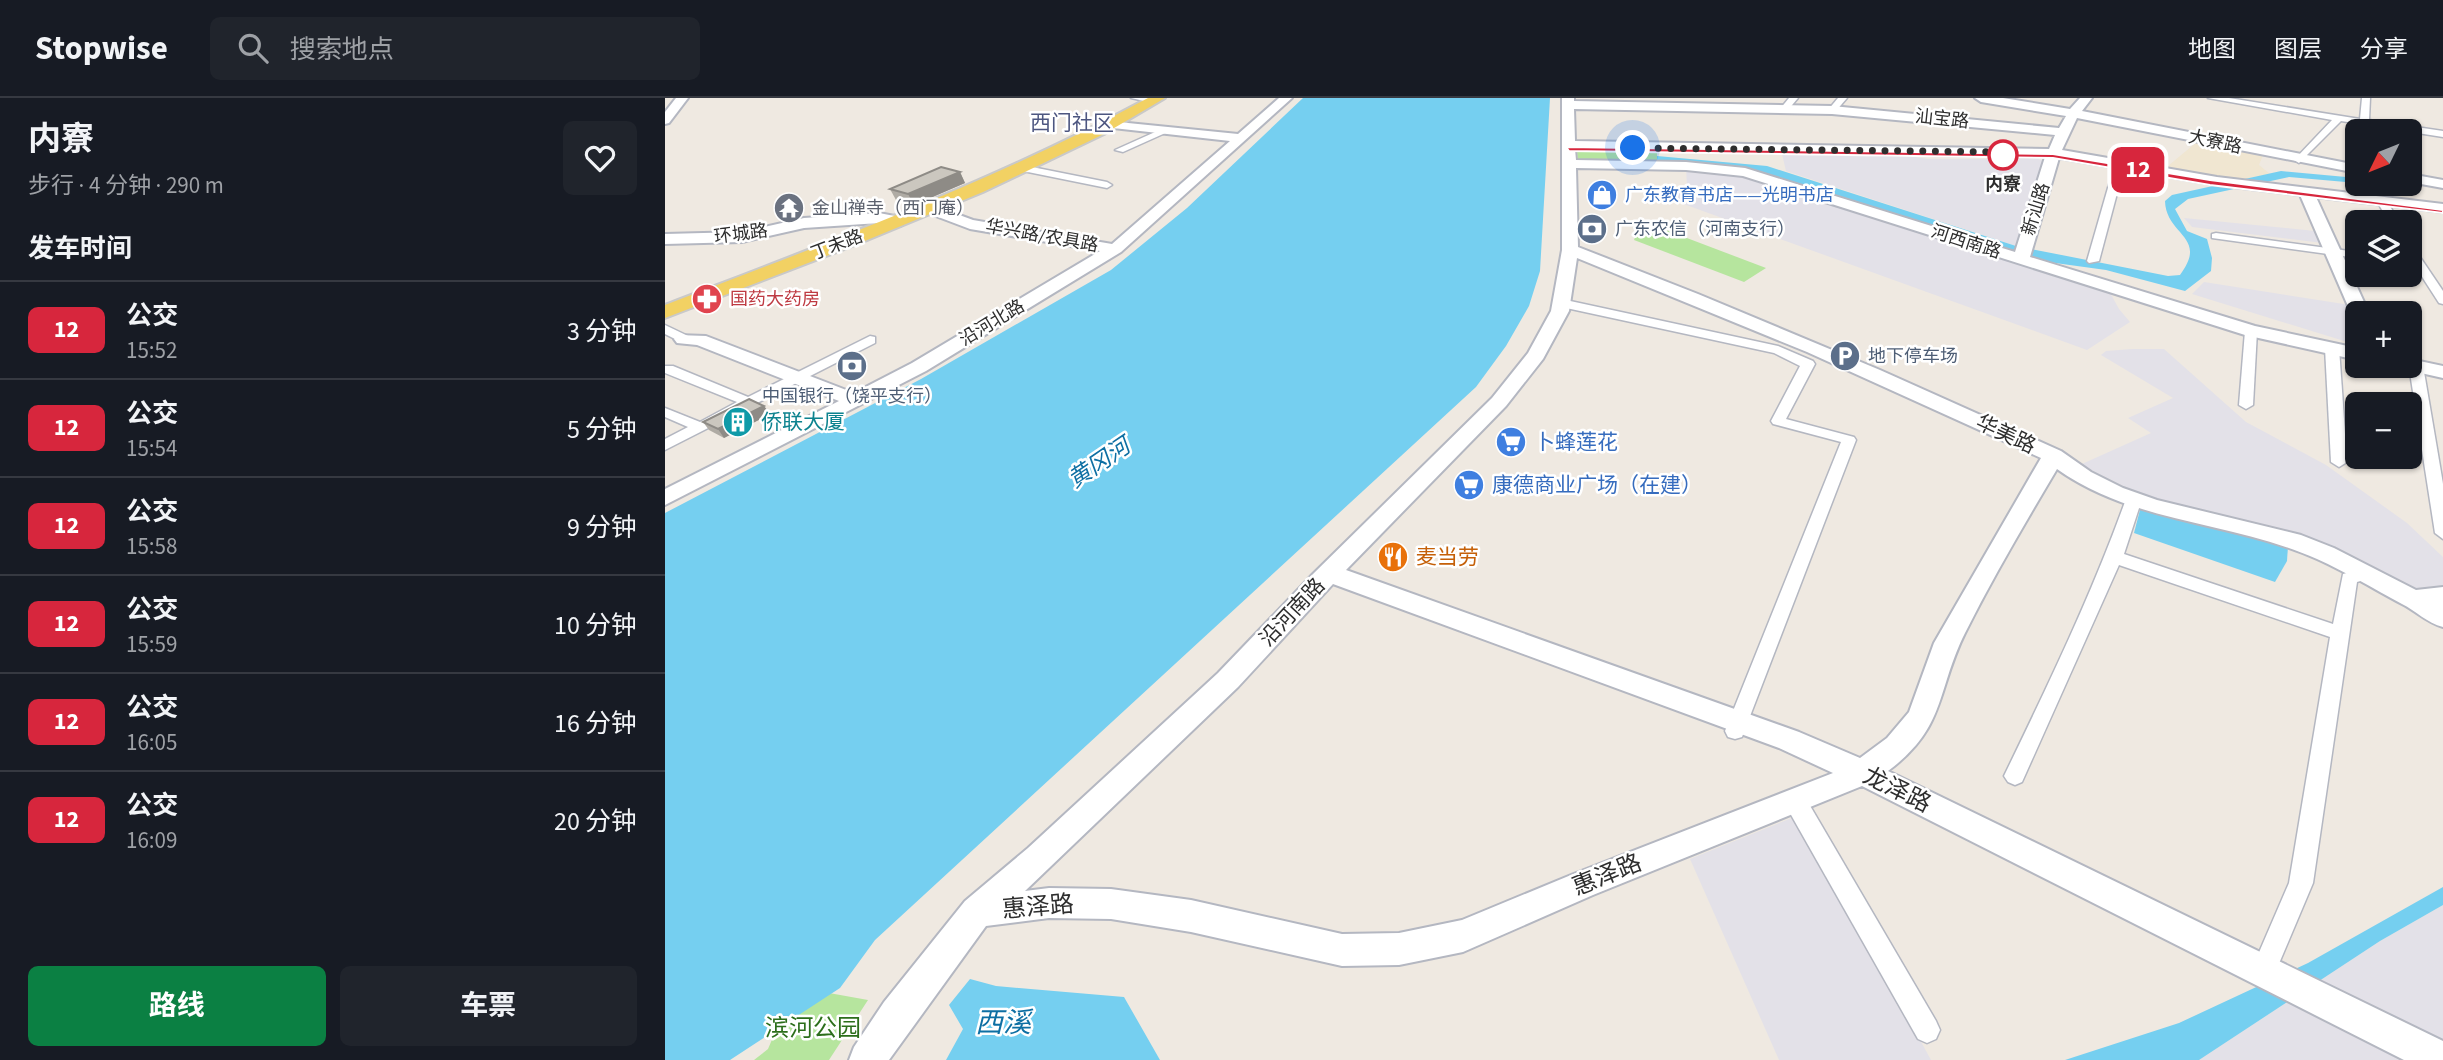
<!DOCTYPE html>
<html lang="zh">
<head>
<meta charset="utf-8">
<style>
  :root { --surface:#171b24; --page:#20242c; --text:#f1f3f6; --muted:#9ea1a6; --line:#363941; --accent:#0b8043 }
  body { margin:0; font-family:"Source Sans 3","Noto Sans SC",sans-serif; background:var(--page); color:var(--text); height:100vh; display:flex; flex-direction:column; font-size:26px; white-space:nowrap }
  * { box-sizing:border-box; margin:0 }
  p { font-size:23px; color:var(--muted) }
  .icon { flex:none; width:38px; height:38px; fill:none; stroke:currentColor; stroke-width:2; stroke-linecap:round; stroke-linejoin:round }
  .map { position:relative; flex:1; overflow:hidden }
  .sheet { display:flex; flex-direction:column; background:var(--surface); width:665px }
  .sheet>* { flex:none }
  .badge { padding:0 14px; border-radius:10px; font-size:24px; line-height:46px }
  .needle { width:46px; rotate:227deg }
  .tools { position:absolute; left:1680px; top:21px; display:grid; gap:14px }
  .tools a { display:grid; place-items:center; width:77px; height:77px; border-radius:10px; background:var(--surface); box-shadow:0 2px 5px #0004; font-size:35px }
  .you { position:absolute; width:35px; height:35px; margin:-18px; border:5px solid #fff; border-radius:50%; background:#1a73e8; box-shadow:0 0 0 10px #1a73e833 }
  .map>.badge { position:absolute; translate:-50% -50%; box-shadow:0 0 0 4px #fff }
  h2 { padding:0 28px; font-size:26px; line-height:63px }
  .round { display:grid; place-items:center; flex:none; width:74px; height:74px; border-radius:10px; background:var(--page) }
  .summary { display:flex; align-items:center; justify-content:space-between; height:119px; padding:0 28px }
  h1 { font-size:33px; font-weight:700; line-height:52px }
  .button { display:flex; gap:14px; margin-top:auto; padding:14px 28px }
  .button a { flex:1; height:80px; border-radius:10px; background:var(--accent); color:#fff; font-size:28px; font-weight:700; line-height:80px; text-align:center }
  .button a+a { background:var(--page); color:var(--text) }
  ul { padding:0; list-style:none }
  li { display:flex; align-items:center; gap:21px; height:98px; padding:0 28px; border-top:2px solid var(--line) }
  li div { flex:1 }
  li b { display:block; font-size:26px }
  li em { font-style:normal }
  li .badge { min-width:77px; font-weight:700; text-align:center }
  header { display:flex; align-items:center; gap:42px; box-sizing:border-box; height:98px; padding:0 35px; background:var(--surface); border-bottom:2px solid var(--line) }
  header strong { font-size:33px }
  nav { display:flex; gap:38px; margin-inline-start:auto; font-size:24px }
  .search { width:490px; height:63px; background:var(--page); display:flex; align-items:center; gap:18px; box-sizing:border-box; padding:0 24px; border-radius:10px; color:var(--muted); font-size:26px }
  main { display:flex; flex:1; min-height:0 }
  .map>svg:first-child { display:block }
  .industrial { fill:#e3e1e8 }
  .education { fill:#f0e6d1 }
  .green { fill:#b6e59e }
  .water { fill:#75cff0 }
  .lines { fill:none; stroke-linecap:round; stroke-linejoin:round }
  .street-casing { stroke:#b4b7c1; stroke-width:3 }
  .secondary-casing { stroke:#b4b7c1; stroke-width:4 }
  .primary-casing { stroke:#c9c9c9; stroke-width:4 }
  .street { fill:#fff; fill-rule:evenodd }
  .secondary { fill:#fff; fill-rule:evenodd }
  .primary { fill:#f2d163; fill-rule:evenodd }
  .wall { fill:#afaba4 }
  .shaded-wall { fill:#8e8b86 }
  .building { fill:#cbc7bf; stroke:#8e8b86; stroke-width:2 }
  .line { fill:#d7263d; stroke:#fff; stroke-width:2 }
  .walk { stroke:#2e2e2e; stroke-width:7; stroke-dasharray:0 12.6 }
  .stop-dot { fill:#fff; stroke:#d7263d; stroke-width:3.5 }
  .labels { text-anchor:middle; dominant-baseline:central; stroke-width:5; stroke-linejoin:round; paint-order:stroke }
  .far-street-label { font-size:18px; fill:#2e2e2e; stroke:#fff }
  .far-stop-label { font-size:18px; font-weight:bold; fill:#2e2e2e; stroke:#fff }
  .far-shop-label { font-size:18px; fill:#366cbe; stroke:#fff; text-anchor:start }
  .far-worship-label { font-size:18px; fill:#5b616d; stroke:#fff; text-anchor:start }
  .far-service-label { font-size:18px; fill:#4e5e75; stroke:#fff; text-anchor:start }
  .far-health-label { font-size:18px; fill:#be3a42; stroke:#fff; text-anchor:start }
  .far-quarter-label { font-size:21px; fill:#4d5680; stroke:#fff }
  .culture-label { font-size:21px; fill:#0d838f; stroke:#fff; text-anchor:start }
  .street-label { font-size:21px; fill:#2e2e2e; stroke:#fff }
  .shop-label { font-size:21px; fill:#366cbe; stroke:#fff; text-anchor:start }
  .food-label { font-size:21px; fill:#c56008; stroke:#fff; text-anchor:start }
  .water-label { font-size:23px; font-style:italic; fill:#0d6fa3; stroke:#fff }
  .near-street-label { font-size:24px; fill:#2e2e2e; stroke:#fff }
  .near-park-label { font-size:24px; fill:#2c6e1b; stroke:#fff }
  .near-water-label { font-size:28px; font-style:italic; fill:#0d6fa3; stroke:#fff }
</style>
</head>
<body>
<header>
<strong>Stopwise</strong>
<div class="search"><svg class="icon" aria-label="search" viewBox="0 0 24 24"><circle cx="10" cy="10" r="6"/><path d="M15 15l6 6"/></svg>搜索地点</div>
<nav><a>地图</a><a>图层</a><a>分享</a></nav>
</header>
<main>
<section class="sheet">
<div class="summary"><div><h1>内寮</h1><p>步行 · 4 分钟 · 290 m</p></div><a class="round"><svg class="icon" aria-label="heart" viewBox="0 0 24 24"><path d="M12 20l-8-8c-3-5 5-10 8-4 3-6 11-1 8 4z"/></svg></a></div>
<h2>发车时间</h2>
<ul>
<li><span class="badge" style="background:#d7263d;color:#fff">12</span><div><b>公交</b><p>15:52</p></div><em>3 分钟</em></li>
<li><span class="badge" style="background:#d7263d;color:#fff">12</span><div><b>公交</b><p>15:54</p></div><em>5 分钟</em></li>
<li><span class="badge" style="background:#d7263d;color:#fff">12</span><div><b>公交</b><p>15:58</p></div><em>9 分钟</em></li>
<li><span class="badge" style="background:#d7263d;color:#fff">12</span><div><b>公交</b><p>15:59</p></div><em>10 分钟</em></li>
<li><span class="badge" style="background:#d7263d;color:#fff">12</span><div><b>公交</b><p>16:05</p></div><em>16 分钟</em></li>
<li><span class="badge" style="background:#d7263d;color:#fff">12</span><div><b>公交</b><p>16:09</p></div><em>20 分钟</em></li>
</ul>
<div class="button"><a>路线</a><a>车票</a></div>
</section>
<div class="map">
<svg width="1778" height="962" viewBox="0 0 1778 962">
  <rect width="100%" height="100%" fill="#efe9e1"/>
  <g class="industrial">
    <polygon points="1117,56 1244,58 1263,61 1373,61 1379,63 1381,67 1351,148 1121,73"/>
    <polygon points="1021,68 1080,74 1442,189 1454,211 1465,224 1422,252 1002,100 1022,89"/>
    <polygon points="1519,120 1650,133 1658,145 1527,129"/>
    <polygon points="1539,184 1685,207 1692,223 1692,247 1527,196"/>
    <polygon points="1467,251 1499,251 1581,324 1661,367 1742,425 1778,459 1778,493 1748,498 1702,472 1472,399 1408,370 1486,335 1463,320 1508,300 1436,257 1441,253"/>
    <polygon points="1129,719 1156,761 1266,962 1114,962 1025,761"/>
    <polygon points="1778,807 1778,962 1534,962 1715,843"/>
  </g>
  <polygon class="education" points="1533,43 1598,57 1594,67 1605,76 1568,83 1497,73"/>
  <g class="green">
    <polygon points="992,52 992,64 913,64 912,53"/>
    <polygon points="977,123 1101,170 1079,184 969,142"/>
    <polygon points="164,895 203,902 164,962 89,962 103,951 120,911"/>
  </g>
  <g class="water">
    <polygon points="638,0 885,0 875,173 864,208 841,248 811,289 210,842 175,890 65,962 0,962 0,415 256,281 446,172 522,110"/>
    <path d="M992 58 1102 68 1351 148 1503 178 1515 177C1544 138 1501 138 1500 103L1507 97 1616 73 1692 80V85L1624 79 1523 101 1510 111 1522 133 1542 141 1547 160 1546 173 1520 193 1441 172 1383 164 1081 70 992 64Z"/>
    <polygon points="1476,408 1623,448 1622,463 1610,484 1469,435"/>
    <polygon points="1778,789 1778,807 1715,843 1534,962 1400,962 1514,925 1643,865"/>
    <polygon points="305,881 331,888 459,899 495,962 281,962 298,931 284,907"/>
  </g>
  <g class="lines">
    <g class="street-casing">
      <g id="street">
        <polygon points="466,0 490,0 492,2 488,5"/>
        <polygon points="1124,0 1133,0 1122,13 1116,13 1115,11"/>
        <polygon points="1173,0 1182,0 1170,14 1164,14 1163,12"/>
        <polygon points="1543,0 1564,0 1695,21 1697,0 1705,0 1704,22 1778,33 1778,39 1676,23 1634,65 1629,62 1631,60 1667,22"/>
        <polygon points="499,30 507,32 458,54 450,52"/>
        <polygon points="1454,66 1459,69 1434,163 1424,165 1422,163 1449,69"/>
        <polygon points="357,67 442,84 447,87 442,90 353,72 353,68"/>
        <polygon points="1714,103 1722,103 1734,124 1724,124 1713,105"/>
        <polygon points="1551,135 1692,154 1692,160 1547,140 1547,136"/>
        <polygon points="1745,149 1749,150 1778,193 1778,206 1774,205 1745,160"/>
        <polygon points="896,201 1113,248 1148,263 1150,266 1121,321 1189,339 1191,342 1077,639 1070,641 1063,639 1060,633 1176,344 1108,326 1106,323 1135,268 1109,255 892,208 892,202"/>
        <polygon points="0,227 23,238 25,241 18,245 0,236"/>
        <polygon points="1586,229 1592,233 1588,307 1581,311 1574,307 1580,233"/>
        <polygon points="205,238 210,239 210,245 0,352 0,341 23,329 0,319 0,310 35,324 72,304 0,275 0,268 8,268 83,299"/>
        <polygon points="1667,246 1674,250 1682,364 1674,369 1666,364 1660,250"/>
        <polygon points="1751,264 1758,268 1778,386 1778,441 1770,435 1744,268"/>
        <path d="M1469 396 1477 401 1459 456 1668 526 1678 476 1700 470 1709 476 1706 480 1692 484 1648 785 1607 882 1598 885 1589 882 1586 873 1624 785 1665 539 1454 467 1357 684 1350 687 1343 684 1339 678C1383 587 1427 496 1461 401Z"/>
        <polygon points="1129,692 1137,694 1271,923 1275,932 1271,941 1262,945 1253,941 1121,708 1118,701 1121,694"/>
      </g>
    </g>
    <g class="secondary-casing">
      <g id="secondary">
        <polygon points="11,0 23,0 4,25 0,26 0,14"/>
        <polygon points="614,0 627,0 456,154 261,273 0,407 0,391 174,303 32,247 12,245 9,241 12,237 41,238 189,295 247,265 435,153 305,131 260,114 257,111 260,108 270,108 308,122 447,146 565,43 448,30 442,26 443,23 573,36"/>
        <path d="M897 0H909V3L1167 8 1394 30 1401 18 1316 4 1310 0H1338L1405 11 1415 0H1427L1417 13 1692 67V75L1412 20 1397 52 1552 79 1778 106V114L1651 99 1704 215H1692V220L1686 215 1635 97 1552 87 1394 60 1365 159 1590 228 1692 250V262L1580 237 1078 78 1021 72 911 70 913 149 1033 196 1215 272 1396 353 1426 374 1458 390 1492 402 1636 437 1669 450 1751 492 1778 489V529C1762 525 1751 513 1737 506 1709 491 1681 474 1652 461 1567 423 1469 426 1392 371 1360 425 1328 479 1300 535 1271 593 1282 629 1223 673L1778 943V962H1739L1197 688 928 797 798 854 734 867 677 868 526 834 446 821 384 820 321 828 224 962H184L189 949 219 904 300 803 363 750 553 575 648 476 827 300 863 255 886 213 897 152ZM909 11 1167 16 1390 37 1384 51 910 43ZM910 51 1380 59 1350 154 1080 70 1021 64 911 62ZM912 160 1142 254 1376 360 1269 545 1244 614 1222 640 1195 660 1134 634 681 472 841 308 878 261 904 213ZM668 486 1114 650 1168 675 906 777 797 822 734 835 677 836 526 802 446 791 384 790 360 793 573 589Z"/>
        <polygon points="1745,76 1778,82 1778,90 1745,84"/>
        <polygon points="214,115 240,120 243,123 235,128 214,125 139,130 77,144 0,146 0,136 77,134 139,120"/>
        <polygon points="1745,261 1778,268 1778,280 1738,271 1736,268 1745,268"/>
      </g>
    </g>
    <g class="primary-casing">
      <path id="primary" d="M483 0H500L439 36 318 94 195 145 0 220V207C164 144 328 84 483 0Z"/>
    </g>
    <use href="#street" class="street"/>
    <use href="#secondary" class="secondary"/>
    <use href="#primary" class="primary"/>
  </g>
  <g class="wall">
    <polygon points="295,74 300,85 249,107 231,102 225,91"/>
    <polygon points="99,308 105,316 59,340 44,332 38,324"/>
  </g>
  <g class="shaded-wall">
    <polygon points="295,74 300,85 249,107 243,96"/>
    <polygon points="99,308 105,316 59,340 53,331"/>
  </g>
  <g class="building">
    <polygon points="276,69 295,74 243,96 225,91"/>
    <polygon points="84,301 99,308 53,331 38,324"/>
  </g>
  <polygon class="line" points="901,49 1388,56 1545,82 1778,112 1778,115 1545,87 1388,60 904,53"/>
  <g class="lines">
    <polyline class="walk" points="968,50 1339,54 1338,57"/>
  </g>
  <defs>
    <g id="shop-disc" transform="scale(1.575)"><circle r="9.5" fill="#3f7fe0" stroke="#fff"/><path d="M-5-2.5h2.3a2.7 3.5 0 0 1 5.4 0H5L5.5 6h-11ZM-1.5-2.5h3a1.5 2.3 0 0 0-3 0Z" fill="#fff"/></g>
    <g id="temple-disc" transform="scale(1.575)"><circle r="9.5" fill="#6b7280" stroke="#fff"/><path d="M0-6L5-2H3V0L6.5 2.5H4V6H1.5V3h-3V6H-4V2.5H-6.5L-3 0V-2H-5Z" fill="#fff"/></g>
    <g id="bank-disc" transform="scale(1.575)"><circle r="9.5" fill="#5c6f8a" stroke="#fff"/><path d="M-6-4H6V4H-6ZM0-2.3a2.3 2.3 0 1 0 0 4.6a2.3 2.3 0 1 0 0-4.6Z" fill="#fff"/></g>
    <g id="pharmacy-disc" transform="scale(1.575)"><circle r="9.5" fill="#e0444e" stroke="#fff"/><path d="M-2-6h4v4h4v4h-4v4h-4v-4h-4v-4h4Z" fill="#fff"/></g>
    <g id="parking-disc" transform="scale(1.575)"><circle r="9.5" fill="#5c6f8a" stroke="#fff"/><path d="M-3.5-5.5H1a3.5 3.5 0 0 1 0 7H-1V5.5H-3.5ZM-1-3.4V-.6H.8a1.4 1.4 0 0 0 0-2.8Z" fill="#fff"/></g>
    <g id="building-disc" transform="scale(1.575)"><circle r="9.5" fill="#0f9aa8" stroke="#fff"/><path d="M-4-6H4V6H1V3H-1V6H-4ZM-2.5-4.3h1.7v1.8h-1.7ZM.8-4.3h1.7v1.8H.8ZM-2.5-1h1.7V.8h-1.7ZM.8-1h1.7V.8H.8Z" fill="#fff"/></g>
    <g id="supermarket-disc" transform="scale(1.575)"><circle r="9.5" fill="#3f7fe0" stroke="#fff"/><path d="M-6-5.5h2.5l.6 2H6L4.5 2H-2.5L-4.4-4H-6ZM-1.5 3.2a1.3 1.3 0 1 0 .1 0ZM3 3.2a1.3 1.3 0 1 0 .1 0Z" fill="#fff"/></g>
    <g id="restaurant-disc" transform="scale(1.575)"><circle r="9.5" fill="#e8710a" stroke="#fff"/><path d="M-5-6h1v4h1v-4h1v4h1v-4h1v5L-1.5 .5V6h-2V.5L-5-1ZM5-6V6H3V1.5H1.5Q1.5-4 5-6Z" fill="#fff"/></g>
  </defs>
  <g fill-rule="evenodd">
    <use href="#shop-disc" x="937" y="97"/>
    <use href="#temple-disc" x="124" y="110"/>
    <use href="#bank-disc" x="927" y="131"/>
    <use href="#pharmacy-disc" x="42" y="201"/>
    <use href="#parking-disc" x="1180" y="258"/>
    <use href="#bank-disc" x="187" y="268"/>
    <use href="#building-disc" x="73" y="324"/>
    <use href="#supermarket-disc" x="846" y="344"/>
    <use href="#supermarket-disc" x="804" y="387"/>
    <use href="#restaurant-disc" x="728" y="459"/>
  </g>
  <circle class="stop-dot" cx="1338" cy="57" r="14"/>
  <g class="labels">
    <g class="far-street-label">
      <text transform="translate(1277 21) rotate(6)">汕宝路</text>
      <text transform="translate(1550 44) rotate(12)">大寮路</text>
      <text transform="translate(1371 111) rotate(-73)">新汕路</text>
      <text transform="translate(76 136) rotate(-7)">环城路</text>
      <text transform="translate(377 138) rotate(10)">华兴路/农具路</text>
      <text transform="translate(1301 144) rotate(18)">河西南路</text>
      <text transform="translate(172 147) rotate(-21)">丁未路</text>
      <text transform="translate(327 225) rotate(-31)">沿河北路</text>
    </g>
    <g class="far-stop-label">
      <text x="1338" y="86">内寮</text>
    </g>
    <g class="far-shop-label">
      <text x="960" y="97">广东教育书店——光明书店</text>
    </g>
    <g class="far-worship-label">
      <text x="147" y="110">金山禅寺（西门庵）</text>
    </g>
    <g class="far-service-label">
      <text x="950" y="131">广东农信（河南支行）</text>
      <text x="1203" y="258">地下停车场</text>
      <text x="187" y="298" text-anchor="middle">中国银行（饶平支行）</text>
    </g>
    <g class="far-health-label">
      <text x="65" y="201">国药大药房</text>
    </g>
    <g class="far-quarter-label">
      <text x="407" y="25">西门社区</text>
    </g>
    <g class="culture-label">
      <text x="96" y="324">侨联大厦</text>
    </g>
    <g class="street-label">
      <text transform="translate(1341 336) rotate(25)">华美路</text>
      <text transform="translate(627 514) rotate(-47)">沿河南路</text>
    </g>
    <g class="shop-label">
      <text x="869" y="344">卜蜂莲花</text>
      <text x="827" y="387">康德商业广场（在建）</text>
    </g>
    <g class="food-label">
      <text x="751" y="459">麦当劳</text>
    </g>
    <g class="water-label">
      <text transform="translate(434 365) rotate(-34)">黄冈河</text>
    </g>
    <g class="near-street-label">
      <text transform="translate(1232 692) rotate(26)">龙泽路</text>
      <text transform="translate(942 777) rotate(-22)">惠泽路</text>
      <text transform="translate(373 809) rotate(-5)">惠泽路</text>
    </g>
    <g class="near-park-label">
      <text x="148" y="930">滨河公园</text>
    </g>
    <g class="near-water-label">
      <text x="338" y="925">西溪</text>
    </g>
  </g>
</svg>
<div class="tools">
<a><svg class="needle" viewBox="-14 -14 28 28"><path d="M0-13l5 13h-10z" fill="#e53935"/><path d="M0 13l5-13h-10z" fill="#9ea1a6"/></svg></a>
<a><svg class="icon" aria-label="layers" viewBox="0 0 24 24"><path d="M12 4l9 5-9 5-9-5zM3 14l9 5 9-5"/></svg></a>
<a>+</a>
<a>−</a>
</div>
<div class="you" style="left:968px;top:50px"></div>
<b class="badge" style="left:1473px;top:72px;background:#d7263d;color:#fff">12</b>
</div>
</main>
</body>
</html>
